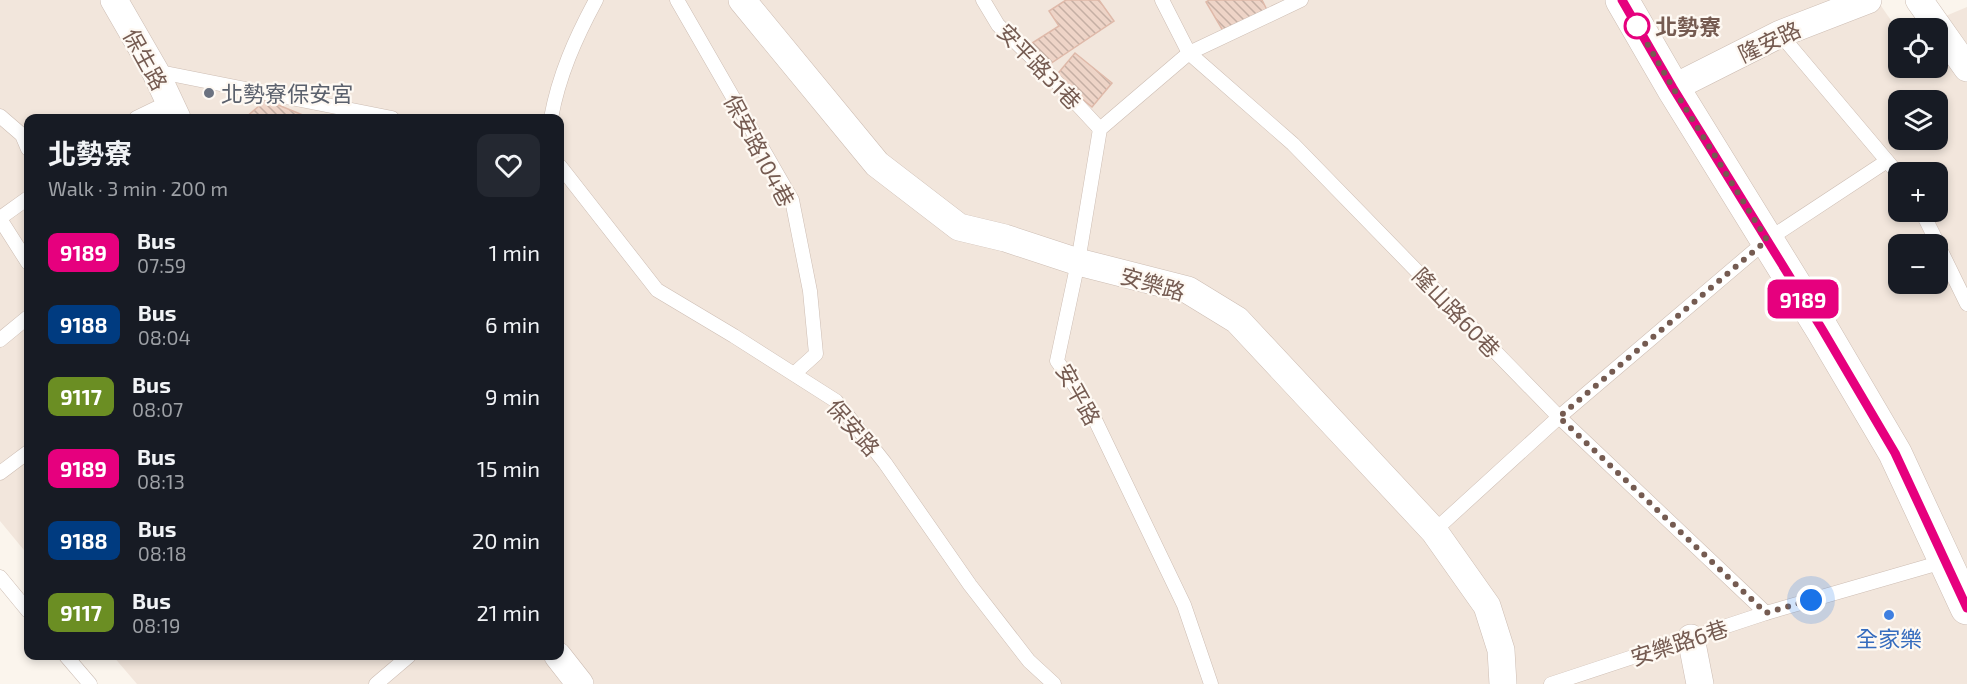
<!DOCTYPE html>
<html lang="en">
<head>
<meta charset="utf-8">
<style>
  :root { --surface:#171b24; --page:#242831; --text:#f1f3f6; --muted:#9ea1a6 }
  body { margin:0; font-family:"Exo 2","Noto Sans TC",sans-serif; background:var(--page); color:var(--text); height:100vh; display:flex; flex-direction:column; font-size:22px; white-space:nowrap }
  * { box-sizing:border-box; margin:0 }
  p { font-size:20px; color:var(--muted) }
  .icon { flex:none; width:33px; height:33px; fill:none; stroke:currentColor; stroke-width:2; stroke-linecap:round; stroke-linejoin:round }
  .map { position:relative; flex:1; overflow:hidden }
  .side { position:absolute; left:24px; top:114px; width:540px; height:546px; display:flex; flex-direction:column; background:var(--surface); border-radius:12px; box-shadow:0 3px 9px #0003 }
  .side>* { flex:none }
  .badge { padding:0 12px; border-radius:9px; font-size:21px; line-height:39px }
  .fabs { position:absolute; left:1888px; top:18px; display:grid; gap:12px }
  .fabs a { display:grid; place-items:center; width:60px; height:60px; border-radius:12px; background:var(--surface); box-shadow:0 3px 9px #0003; font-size:30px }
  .you { position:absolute; width:30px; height:30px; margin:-15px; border:4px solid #fff; border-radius:50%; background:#1a73e8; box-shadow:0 0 0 9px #1a73e833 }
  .map>.badge { position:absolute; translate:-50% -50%; box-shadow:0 0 0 3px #fff }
  .round { display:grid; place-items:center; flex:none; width:63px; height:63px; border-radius:12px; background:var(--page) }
  .headline { display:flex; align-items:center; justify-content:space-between; height:102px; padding:0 24px }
  h1 { font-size:28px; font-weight:700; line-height:45px }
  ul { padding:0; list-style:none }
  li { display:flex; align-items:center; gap:18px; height:72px; padding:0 24px }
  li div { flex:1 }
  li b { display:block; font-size:22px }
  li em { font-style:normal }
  li .badge { min-width:66px; font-weight:700; text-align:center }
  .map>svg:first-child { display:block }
  .residential { fill:#f2e6dc; fill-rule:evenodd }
  .building { fill:url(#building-back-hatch); stroke:#dfb9a9; stroke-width:1.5 }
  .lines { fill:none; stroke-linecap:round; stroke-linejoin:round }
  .service-casing { stroke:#cdbdb3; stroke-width:15 }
  .minor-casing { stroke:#cdbdb3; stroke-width:28 }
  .tertiary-casing { stroke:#cdbdb3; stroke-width:34 }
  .service { stroke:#fff; stroke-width:14 }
  .minor { stroke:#fff; stroke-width:27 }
  .tertiary { stroke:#fff; stroke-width:33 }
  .line-casing { stroke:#fff; stroke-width:14 }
  .line { stroke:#e6007e; stroke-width:9 }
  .walk { stroke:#755b51; stroke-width:6; stroke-dasharray:0 10.8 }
  .stop-dot { fill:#fff; stroke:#e6007e; stroke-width:3 }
  .worship-dot { fill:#6b7280; stroke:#fef9f3; stroke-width:2 }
  .shop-dot { fill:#3f7fe0; stroke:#fef9f3; stroke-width:2 }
  .labels { text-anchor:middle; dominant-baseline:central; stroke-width:4.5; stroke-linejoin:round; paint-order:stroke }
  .stop-label { font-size:22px; font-weight:bold; fill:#755b51; stroke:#fef9f3; text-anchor:start }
  .street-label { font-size:22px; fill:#755b51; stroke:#fef9f3 }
  .worship-label { font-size:22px; fill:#5b616d; stroke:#fef9f3; text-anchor:start }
  .shop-label { font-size:22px; fill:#366cbe; stroke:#fef9f3 }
</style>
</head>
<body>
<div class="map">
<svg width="1967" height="684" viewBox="0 0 1967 684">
  <defs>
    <pattern id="building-back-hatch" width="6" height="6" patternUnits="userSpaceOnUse" patternTransform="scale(1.5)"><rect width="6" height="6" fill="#eed4c7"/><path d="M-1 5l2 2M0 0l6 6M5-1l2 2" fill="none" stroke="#c5afa4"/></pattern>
  </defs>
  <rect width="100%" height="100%" fill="#fbf5ed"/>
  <path class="residential" d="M0 0H1877L1899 32V68H1938V28H1917L1967 7V684H137L113 656H560V118H28V555L0 521ZM1899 100H1938V140H1899ZM1899 172H1938V212H1899ZM1899 244H1938V284H1899Z"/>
  <g class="building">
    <polygon points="1066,0 1099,0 1114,21 1044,68 1029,45 1059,26 1049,11"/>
    <polygon points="1209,0 1262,0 1268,12 1226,36 1206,2"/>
    <polygon points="1075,53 1112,83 1092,107 1055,77"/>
    <polygon points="266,100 310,118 245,118"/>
  </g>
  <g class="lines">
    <g class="service-casing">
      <g id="service">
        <polyline points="677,0 792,200 810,291 816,354 795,373"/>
        <polyline points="983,0 998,25 1050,75 1100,129"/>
        <polyline points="1162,0 1189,53 1293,144 1559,417 1766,613"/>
        <polyline points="1780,34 1899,175"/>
        <polyline points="155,71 392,118"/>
        <polyline points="0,116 22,135 28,149"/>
        <polyline points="136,118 169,102"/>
        <path d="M551 118C559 75 575 39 596 0"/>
        <polyline points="560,166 657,290 734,336 836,401 885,463 970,585 1029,661 1054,684"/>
        <polyline points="1922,212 1938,244"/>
        <polyline points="0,218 28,198"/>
        <polyline points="0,219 28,263"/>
        <polyline points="1938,245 1967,304"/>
        <polyline points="0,340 28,317"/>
        <polyline points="0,473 28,452"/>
        <polyline points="1434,531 1559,417 1767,240 1887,161"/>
        <polyline points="0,577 28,611"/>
        <polyline points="66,656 90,684"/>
        <polyline points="376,684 409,656"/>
        <polyline points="1211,684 1184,605 1087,403 1057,361 1078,262 1100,129 1189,53 1301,0"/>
        <polyline points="1551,684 1766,613 1946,561"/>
      </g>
    </g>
    <g class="minor-casing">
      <g id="minor">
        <polyline points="114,0 155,71 177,118"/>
        <polyline points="742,0 877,164 959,227 1005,238 1078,262 1188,290 1237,320 1434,531 1487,606 1501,650 1503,684"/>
        <polyline points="1919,0 1967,68"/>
        <polyline points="1673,88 1780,34 1868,0"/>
        <polyline points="1691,638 1700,684"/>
        <polyline points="558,656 580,684"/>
      </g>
    </g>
    <g class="tertiary-casing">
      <polyline id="tertiary" points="1622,0 1673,88 1822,329 1895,453 1967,608"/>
    </g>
    <use href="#service" class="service"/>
    <use href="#minor" class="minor"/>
    <use href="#tertiary" class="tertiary"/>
  </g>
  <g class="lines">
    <g class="line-casing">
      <polyline id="line" points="1622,0 1673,88 1822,329 1895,453 1967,608"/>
    </g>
    <use href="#line" class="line"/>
    <polyline class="walk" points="1637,26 1673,88 1767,240 1559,417 1766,613 1811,600"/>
  </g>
  <circle class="stop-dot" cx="1637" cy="26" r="12"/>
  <circle class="worship-dot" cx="209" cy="93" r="6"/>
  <circle class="shop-dot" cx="1889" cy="615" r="6"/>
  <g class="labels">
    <g class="stop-label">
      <text x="1655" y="26">北勢寮</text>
    </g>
    <g class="street-label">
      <text transform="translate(1769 41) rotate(-25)">隆安路</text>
      <text transform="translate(146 59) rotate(61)">保生路</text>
      <text transform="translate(1040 66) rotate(46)">安平路31巷</text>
      <text transform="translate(760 150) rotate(62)">保安路104巷</text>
      <text transform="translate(1153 283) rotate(16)">安樂路</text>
      <text transform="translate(1457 312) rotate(46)">隆山路60巷</text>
      <text transform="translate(1079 394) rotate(61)">安平路</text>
      <text transform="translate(854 427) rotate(49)">保安路</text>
      <text transform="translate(1679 642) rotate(-18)">安樂路6巷</text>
    </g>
    <g class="worship-label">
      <text x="221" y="93">北勢寮保安宮</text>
    </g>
    <g class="shop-label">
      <text x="1889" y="638">全家樂</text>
    </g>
  </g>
</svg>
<div class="fabs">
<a><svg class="icon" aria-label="locate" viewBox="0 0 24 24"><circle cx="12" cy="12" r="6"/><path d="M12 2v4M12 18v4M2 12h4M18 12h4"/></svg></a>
<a><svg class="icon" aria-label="layers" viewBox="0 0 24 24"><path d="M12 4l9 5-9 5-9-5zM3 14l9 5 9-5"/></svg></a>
<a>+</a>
<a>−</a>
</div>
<div class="you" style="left:1811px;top:600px"></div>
<b class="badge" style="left:1803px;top:299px;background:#e6007e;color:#fff">9189</b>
<section class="side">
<div class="headline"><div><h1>北勢寮</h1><p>Walk · 3 min · 200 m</p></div><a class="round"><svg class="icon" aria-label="heart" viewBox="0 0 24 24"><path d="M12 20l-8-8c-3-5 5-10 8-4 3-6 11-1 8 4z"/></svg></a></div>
<ul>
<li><span class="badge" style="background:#e6007e;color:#fff">9189</span><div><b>Bus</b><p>07:59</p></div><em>1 min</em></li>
<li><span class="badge" style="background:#003b80;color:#fff">9188</span><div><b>Bus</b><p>08:04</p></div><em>6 min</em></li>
<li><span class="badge" style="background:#6b8e23;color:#fff">9117</span><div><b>Bus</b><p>08:07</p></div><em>9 min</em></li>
<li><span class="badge" style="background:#e6007e;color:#fff">9189</span><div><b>Bus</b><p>08:13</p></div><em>15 min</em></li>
<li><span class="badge" style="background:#003b80;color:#fff">9188</span><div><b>Bus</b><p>08:18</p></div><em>20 min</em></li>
<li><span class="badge" style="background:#6b8e23;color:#fff">9117</span><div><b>Bus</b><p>08:19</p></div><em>21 min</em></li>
</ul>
</section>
</div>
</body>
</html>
